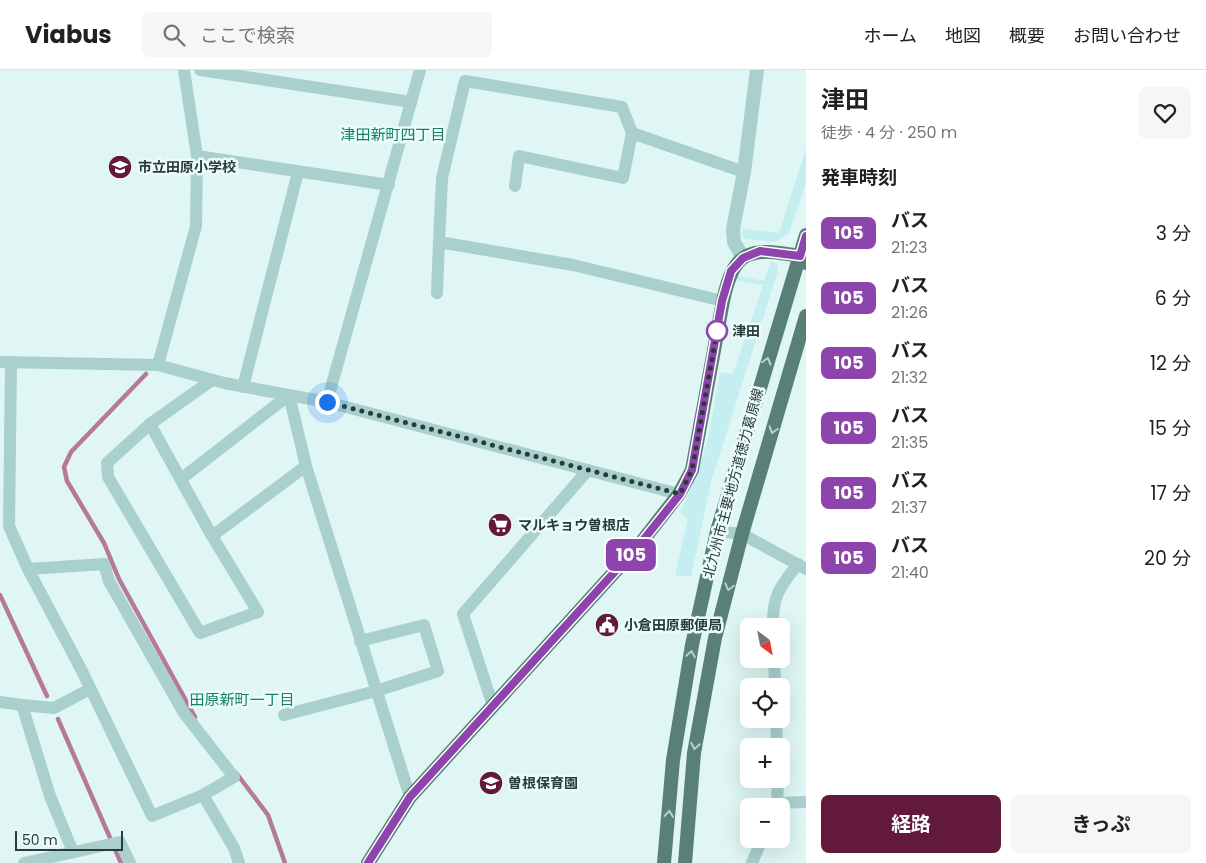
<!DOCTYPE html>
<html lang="ja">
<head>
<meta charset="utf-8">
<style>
  :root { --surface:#fff; --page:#f6f6f6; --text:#202124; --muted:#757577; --line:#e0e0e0; --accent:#63193c }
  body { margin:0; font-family:Poppins,"Noto Sans JP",sans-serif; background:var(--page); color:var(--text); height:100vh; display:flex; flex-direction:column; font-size:19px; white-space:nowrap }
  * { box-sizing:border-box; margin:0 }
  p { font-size:16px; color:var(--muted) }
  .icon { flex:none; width:28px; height:28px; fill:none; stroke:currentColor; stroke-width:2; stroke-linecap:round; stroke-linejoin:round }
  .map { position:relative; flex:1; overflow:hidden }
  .drawer { display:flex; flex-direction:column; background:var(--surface); width:400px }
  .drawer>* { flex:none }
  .badge { padding:0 10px; border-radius:8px; font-size:18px; line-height:32px }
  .needle { width:32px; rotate:148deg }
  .tools { position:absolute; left:740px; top:548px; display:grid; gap:10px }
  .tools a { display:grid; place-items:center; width:50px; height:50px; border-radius:8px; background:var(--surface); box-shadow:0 5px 20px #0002; font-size:25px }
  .scale { position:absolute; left:15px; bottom:12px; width:108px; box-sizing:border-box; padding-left:5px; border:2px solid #293c38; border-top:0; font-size:14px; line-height:18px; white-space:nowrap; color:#293c38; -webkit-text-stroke:4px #ecfcfc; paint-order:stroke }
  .you { position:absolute; width:25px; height:25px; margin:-12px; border:4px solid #fff; border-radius:50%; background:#1a73e8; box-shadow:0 0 0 8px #1a73e833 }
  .map>.badge { position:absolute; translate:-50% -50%; box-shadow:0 0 0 2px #fff }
  h2 { padding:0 15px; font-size:19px; line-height:45px }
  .round { display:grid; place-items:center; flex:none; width:52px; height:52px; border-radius:8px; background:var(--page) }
  .overview { display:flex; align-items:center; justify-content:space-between; height:85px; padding:0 15px }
  h1 { font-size:24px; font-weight:700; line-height:38px }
  .primary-button { display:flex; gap:10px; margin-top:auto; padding:10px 15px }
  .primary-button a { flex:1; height:58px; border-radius:8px; background:var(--accent); color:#fff; font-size:20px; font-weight:700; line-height:58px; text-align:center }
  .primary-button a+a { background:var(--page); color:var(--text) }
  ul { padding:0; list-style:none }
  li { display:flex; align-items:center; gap:15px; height:65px; padding:0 15px }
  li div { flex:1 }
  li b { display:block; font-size:19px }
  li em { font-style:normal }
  li .badge { min-width:55px; font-weight:700; text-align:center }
  header { display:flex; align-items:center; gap:30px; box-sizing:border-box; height:70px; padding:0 25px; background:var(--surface); border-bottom:1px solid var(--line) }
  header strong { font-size:24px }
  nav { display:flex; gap:28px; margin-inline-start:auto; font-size:18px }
  .search { width:350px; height:45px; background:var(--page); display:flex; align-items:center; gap:12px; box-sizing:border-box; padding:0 18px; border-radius:8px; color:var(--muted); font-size:19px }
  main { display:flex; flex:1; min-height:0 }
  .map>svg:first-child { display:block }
  .plaza { fill:#c4eeef }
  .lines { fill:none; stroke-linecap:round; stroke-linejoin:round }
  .stream { stroke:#b67a98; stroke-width:4.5 }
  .minor { stroke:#a9d0cd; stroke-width:12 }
  .tertiary { stroke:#a9d0cd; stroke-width:14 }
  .primary { stroke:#598078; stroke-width:14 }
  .oneway { stroke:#b9d1ce }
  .line-casing { stroke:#fff; stroke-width:11 }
  .line { stroke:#8e44ad; stroke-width:8 }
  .walk { stroke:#293c38; stroke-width:5; stroke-dasharray:0 9 }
  .stop-dot { fill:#fff; stroke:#8e44ad; stroke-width:2.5 }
  .labels { text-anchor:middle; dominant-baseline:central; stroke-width:5; stroke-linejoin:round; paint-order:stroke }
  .poi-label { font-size:14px; font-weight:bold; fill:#293c38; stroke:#ecfcfc; text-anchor:start }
  .stop-label { font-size:14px; font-weight:bold; fill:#293c38; stroke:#ecfcfc; text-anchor:start }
  .street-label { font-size:14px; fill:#293c38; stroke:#ecfcfc }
  .neighbourhood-label { font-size:15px; fill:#178161; stroke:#ecfcfc }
</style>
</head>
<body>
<header>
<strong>Viabus</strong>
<div class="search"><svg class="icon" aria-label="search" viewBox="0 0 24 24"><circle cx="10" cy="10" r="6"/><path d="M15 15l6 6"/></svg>ここで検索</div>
<nav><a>ホーム</a><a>地図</a><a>概要</a><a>お問い合わせ</a></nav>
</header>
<main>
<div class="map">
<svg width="806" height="793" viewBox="0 0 806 793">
  <rect width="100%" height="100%" fill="#dff6f5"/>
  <g class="plaza">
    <polygon points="806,78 806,113 789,163 776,172 745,169 742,166 743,159 779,163"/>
    <polygon points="771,191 777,194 778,201 711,412 691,507 675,505 688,449 680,442 698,402 708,369 720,302 733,304 763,215 736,210 738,206 764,211"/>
  </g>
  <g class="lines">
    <g class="stream">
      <polyline points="146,304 71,382 64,397 67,411 104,473 119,509 195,647"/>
      <polyline points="0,525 47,626"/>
      <polyline points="58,649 121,793"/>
      <polyline points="237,704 268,745 285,793"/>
    </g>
    <g class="minor">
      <polyline points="200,0 411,32"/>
      <polyline points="197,86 389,115"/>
      <polyline points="515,116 519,86 623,108 632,63"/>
      <polyline points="437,223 439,172"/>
      <polyline points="723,231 573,195 439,172 442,108 465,11 622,37 632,63 744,102"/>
      <polyline points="0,292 158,295 224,313 327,332 679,424"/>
      <polyline points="11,292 9,456 28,499 82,601 152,746 203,725 234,778 239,793"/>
      <polyline points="158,295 196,156 197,86 184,0"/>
      <polyline points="212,310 150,354 107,393 108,407 200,563 258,542 212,466 306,396"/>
      <polyline points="243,317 298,102"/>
      <polyline points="289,325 306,396 410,727"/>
      <polyline points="327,332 420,0"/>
      <polyline points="150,354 212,466"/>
      <polyline points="181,409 289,325"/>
      <polyline points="717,461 742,464 806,499"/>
      <polyline points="28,499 104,494 109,511 184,643 234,707 203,725"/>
      <path d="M773 556C772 527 780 516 798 494"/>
      <polyline points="774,589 775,616"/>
      <polyline points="0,632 22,635"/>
      <polyline points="493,636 463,544 588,400"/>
      <polyline points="284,645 376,621 438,601 424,555 360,571"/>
      <polyline points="776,649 777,676"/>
      <polyline points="778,733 806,732"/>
      <polyline points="777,736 778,709"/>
      <polyline points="73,782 50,726 22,635 54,638 90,619"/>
      <polyline points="24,793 120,772 130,793"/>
      <polyline points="752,793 762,769"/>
    </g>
    <polyline class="tertiary" points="743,188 734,172 733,159 744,102 757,0"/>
    <g class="primary">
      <path d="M368 793 410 727 640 474 679 424 692 400 723 231C734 179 750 177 800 186L806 193"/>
      <polyline points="664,793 673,690 692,575 717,461 806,165"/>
      <polyline points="685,793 694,683 715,568 742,464 806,246"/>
    </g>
  </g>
  <defs><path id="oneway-chevron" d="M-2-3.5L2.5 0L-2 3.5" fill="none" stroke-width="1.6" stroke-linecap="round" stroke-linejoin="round" transform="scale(1.25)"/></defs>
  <g class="oneway">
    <use href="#oneway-chevron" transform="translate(767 291) rotate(-74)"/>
    <use href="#oneway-chevron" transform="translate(773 360) rotate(106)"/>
    <use href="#oneway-chevron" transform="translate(729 517) rotate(105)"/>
    <use href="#oneway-chevron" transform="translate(691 584) rotate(-81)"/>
    <use href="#oneway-chevron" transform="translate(695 676) rotate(100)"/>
    <use href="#oneway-chevron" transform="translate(669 744) rotate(-85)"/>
  </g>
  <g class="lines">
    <g class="line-casing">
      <polyline id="line" points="368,793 410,727 640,474 680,424 692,400 722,231 731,201 743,188 760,181 800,186 806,166"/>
    </g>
    <use href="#line" class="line"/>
    <polyline class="walk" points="327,332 680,424 692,400 717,261"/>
  </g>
  <defs>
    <g id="school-disc" transform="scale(1.25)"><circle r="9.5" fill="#63193c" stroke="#ecfcfc"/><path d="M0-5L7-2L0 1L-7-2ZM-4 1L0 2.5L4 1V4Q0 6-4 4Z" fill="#fff"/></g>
    <g id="supermarket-disc" transform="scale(1.25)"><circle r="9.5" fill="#63193c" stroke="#ecfcfc"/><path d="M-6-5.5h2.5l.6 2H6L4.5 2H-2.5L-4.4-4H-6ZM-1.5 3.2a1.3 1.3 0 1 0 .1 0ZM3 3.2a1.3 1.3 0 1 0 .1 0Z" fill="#fff"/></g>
    <g id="civic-disc" transform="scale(1.25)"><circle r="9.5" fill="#63193c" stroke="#ecfcfc"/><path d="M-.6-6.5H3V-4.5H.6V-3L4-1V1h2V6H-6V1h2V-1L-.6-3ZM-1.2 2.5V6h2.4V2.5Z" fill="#fff"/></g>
  </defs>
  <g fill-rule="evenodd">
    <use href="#school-disc" x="120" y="97"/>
    <use href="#supermarket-disc" x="500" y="455"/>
    <use href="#civic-disc" x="607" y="555"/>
    <use href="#school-disc" x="491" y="713"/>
  </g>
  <circle class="stop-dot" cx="717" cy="261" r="10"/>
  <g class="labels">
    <g class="poi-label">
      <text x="138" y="97">市立田原小学校</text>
      <text x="518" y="455">マルキョウ曽根店</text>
      <text x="624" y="555">小倉田原郵便局</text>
      <text x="508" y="713">曽根保育園</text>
    </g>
    <g class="stop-label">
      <text x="732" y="261">津田</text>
    </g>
    <g class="street-label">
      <text transform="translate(733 413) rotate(-75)">北九州市主要地方道徳力葛原線</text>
    </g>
    <g class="neighbourhood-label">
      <text x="393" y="64">津田新町四丁目</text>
      <text x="242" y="629">田原新町一丁目</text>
    </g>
  </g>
</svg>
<div class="tools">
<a><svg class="needle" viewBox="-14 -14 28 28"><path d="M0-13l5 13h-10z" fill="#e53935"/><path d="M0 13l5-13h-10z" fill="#757577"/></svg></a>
<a><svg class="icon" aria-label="locate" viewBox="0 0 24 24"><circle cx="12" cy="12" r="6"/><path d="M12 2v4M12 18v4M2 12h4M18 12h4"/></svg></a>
<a>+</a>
<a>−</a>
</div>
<div class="scale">50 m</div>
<div class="you" style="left:327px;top:332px"></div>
<b class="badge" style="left:631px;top:485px;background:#8e44ad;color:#fff">105</b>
</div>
<section class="drawer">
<div class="overview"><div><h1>津田</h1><p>徒歩 · 4 分 · 250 m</p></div><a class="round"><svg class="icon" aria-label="heart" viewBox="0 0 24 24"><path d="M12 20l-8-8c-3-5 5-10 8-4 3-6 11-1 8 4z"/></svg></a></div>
<h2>発車時刻</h2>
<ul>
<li><span class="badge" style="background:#8e44ad;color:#fff">105</span><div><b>バス</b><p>21:23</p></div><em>3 分</em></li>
<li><span class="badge" style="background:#8e44ad;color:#fff">105</span><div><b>バス</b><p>21:26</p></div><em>6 分</em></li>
<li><span class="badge" style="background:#8e44ad;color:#fff">105</span><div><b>バス</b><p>21:32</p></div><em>12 分</em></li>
<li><span class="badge" style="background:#8e44ad;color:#fff">105</span><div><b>バス</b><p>21:35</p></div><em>15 分</em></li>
<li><span class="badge" style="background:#8e44ad;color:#fff">105</span><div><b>バス</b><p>21:37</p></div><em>17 分</em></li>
<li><span class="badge" style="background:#8e44ad;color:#fff">105</span><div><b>バス</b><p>21:40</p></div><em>20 分</em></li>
</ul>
<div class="primary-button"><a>経路</a><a>きっぷ</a></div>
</section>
</main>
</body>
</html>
